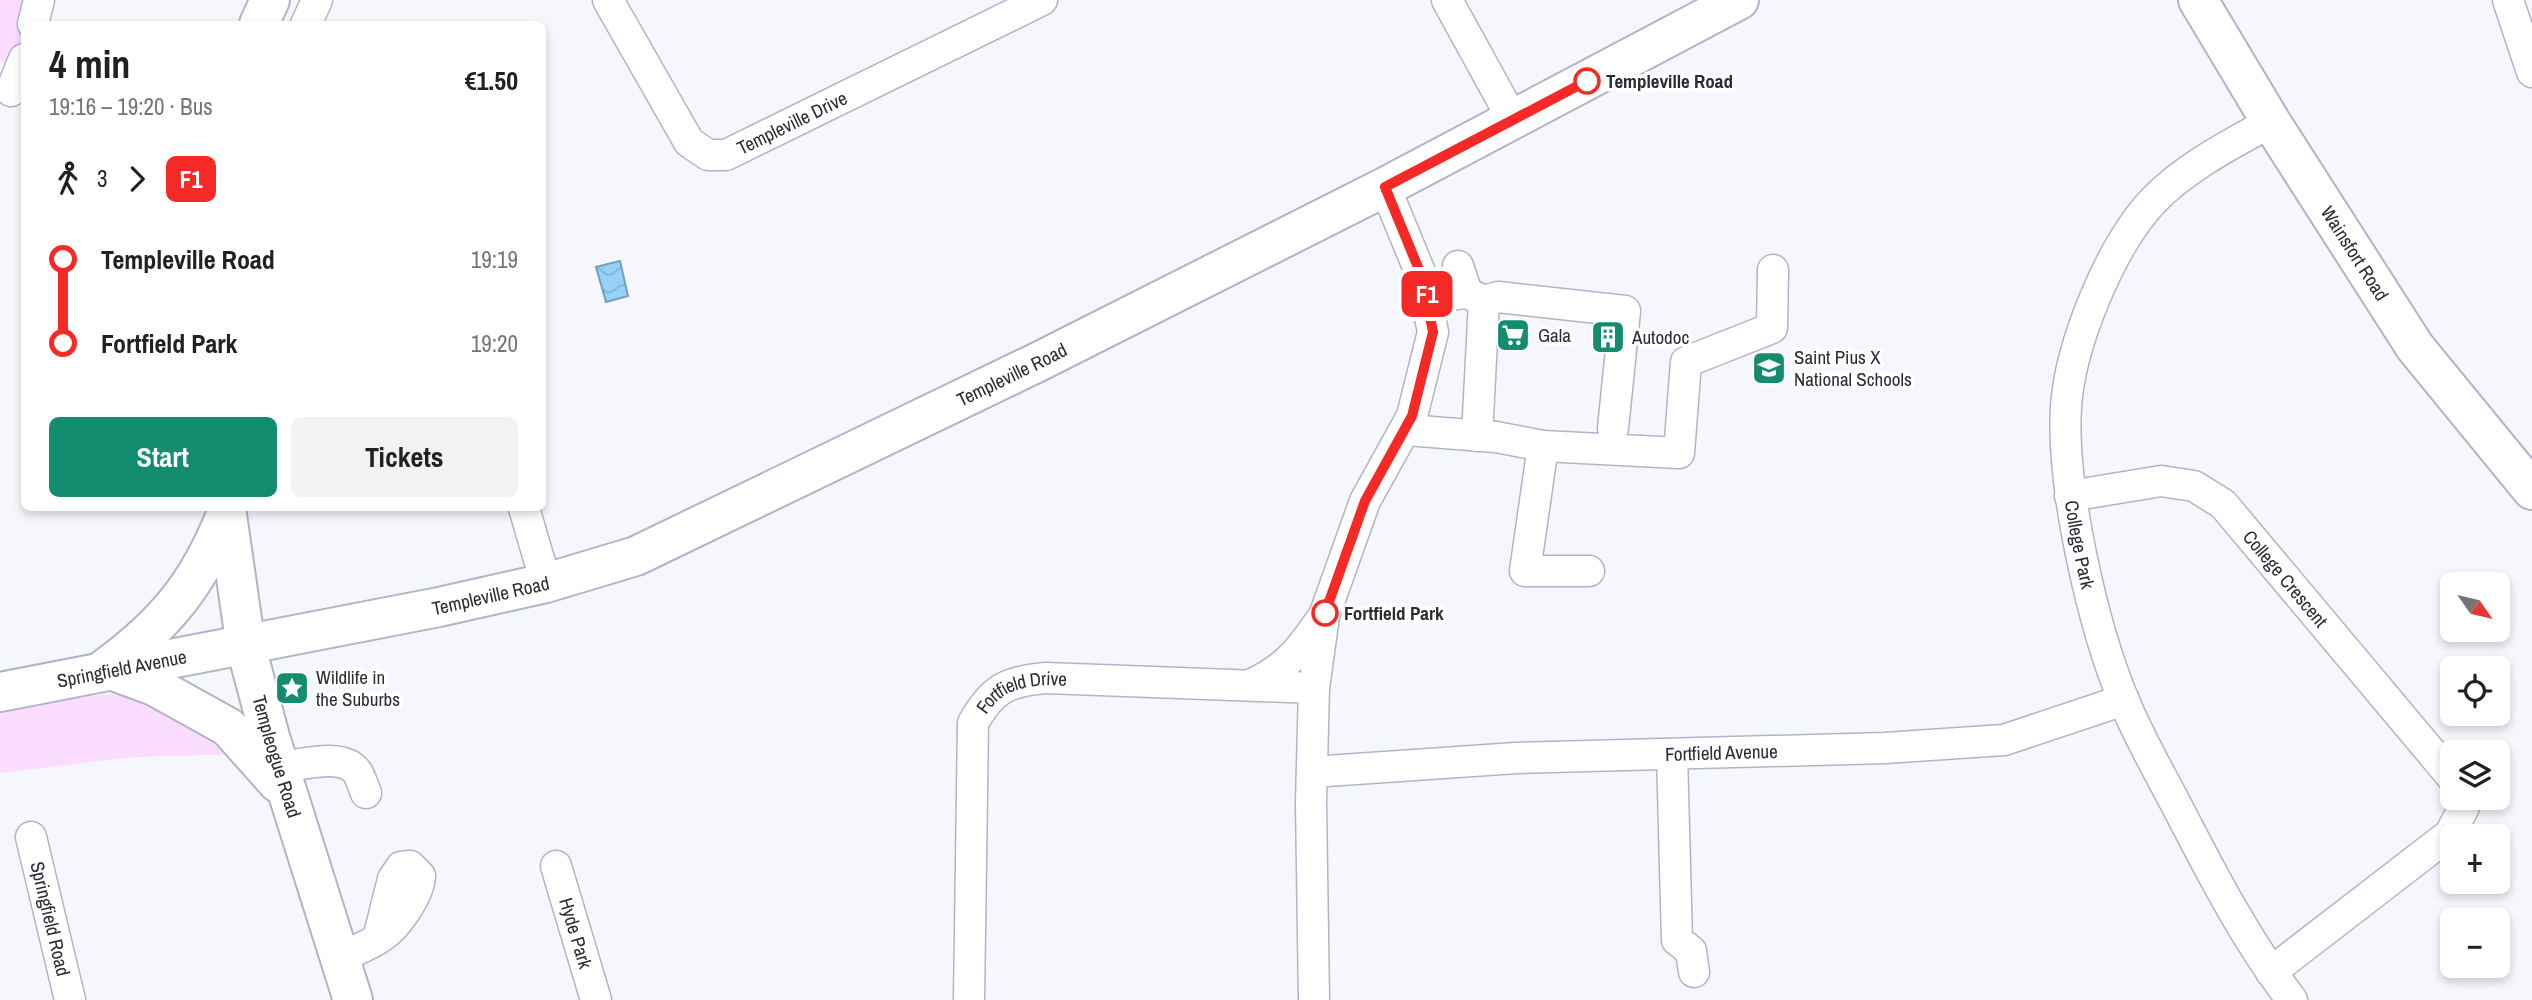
<!DOCTYPE html>
<html lang="en">
<head>
<meta charset="utf-8">
<style>
  :root { --surface:#fff; --page:#f2f2f2; --text:#202124; --muted:#757577; --accent:#138c6f }
  body { margin:0; font-family:"Archivo Narrow",sans-serif; background:var(--page); color:var(--text); height:100vh; display:flex; flex-direction:column; font-size:26px; white-space:nowrap }
  * { box-sizing:border-box; margin:0 }
  p { font-size:23px; color:var(--muted) }
  .icon { flex:none; width:38px; height:38px; fill:none; stroke:currentColor; stroke-width:2; stroke-linecap:round; stroke-linejoin:round }
  .map { position:relative; flex:1; overflow:hidden }
  .side { position:absolute; left:21px; top:21px; width:525px; height:490px; display:flex; flex-direction:column; background:var(--surface); border-radius:10px; box-shadow:0 4px 10px #0003 }
  .side>* { flex:none }
  .badge { padding:0 14px; border-radius:10px; font-size:24px; line-height:46px }
  .needle { width:46px; rotate:124deg }
  .tools { position:absolute; left:2440px; top:572px; display:grid; gap:14px }
  .tools a { display:grid; place-items:center; width:70px; height:70px; border-radius:10px; background:var(--surface); box-shadow:0 4px 10px #0003; font-size:35px }
  .map>.badge { position:absolute; translate:-50% -50%; box-shadow:0 0 0 4px #fff }
  .legs { display:flex; align-items:center; gap:10px; height:77px; padding:0 28px; font-size:23px }
  .legs p { margin-inline-start:auto }
  .summary { display:flex; align-items:center; justify-content:space-between; height:119px; padding:0 28px }
  h1 { font-size:38px; font-weight:800; line-height:52px }
  .primary-button { display:flex; gap:14px; margin-top:auto; padding:14px 28px }
  .primary-button a { flex:1; height:80px; border-radius:10px; background:var(--accent); color:#fff; font-size:28px; font-weight:800; line-height:80px; text-align:center }
  .primary-button a+a { background:var(--page); color:var(--text) }
  ul { padding:0 28px; list-style:none }
  li { display:flex; align-items:center; gap:24px; height:84px; font-size:26px }
  li i { display:grid; place-items:center; width:10px; height:100%; margin:0 9px; background:currentColor }
  li i::after { content:''; width:18px; height:18px; margin:-9px; border:5px solid; border-radius:50%; background:var(--surface) }
  li p { margin-inline-start:auto }
  li:first-child i { background:linear-gradient(#0000 50%,currentColor 0) }
  li:last-child i { background:linear-gradient(currentColor 50%,#0000 0) }
  .map>svg:first-child { display:block }
  .green { fill:#f9dcfe }
  .water { fill:url(#water-waves); stroke:#75a0bc; stroke-width:2 }
  .lines { fill:none; stroke-linecap:round; stroke-linejoin:round }
  .minor-casing { stroke:#b1b4c9; stroke-width:33 }
  .major-casing { stroke:#b1b4c9; stroke-width:42 }
  .minor { stroke:#fff; stroke-width:30 }
  .major { stroke:#fff; stroke-width:38 }
  .line-1-casing { stroke:#fff; stroke-width:16 }
  .line-1 { stroke:#f52a26; stroke-width:10 }
  .stop-1-dot { fill:#fff; stroke:#f52a26; stroke-width:3.5 }
  .labels { text-anchor:middle; dominant-baseline:central; stroke-width:7; stroke-linejoin:round; paint-order:stroke }
  .stop-label { font-size:19px; font-weight:bold; fill:#2b2c34; stroke:#fff; text-anchor:start }
  .street-label { font-size:19px; fill:#2b2c34; stroke:#fff }
  .poi-label { font-size:19px; fill:#2b2c34; stroke:#fff; text-anchor:start }
</style>
</head>
<body>
<div class="map">
<svg width="2532" height="1000" viewBox="0 0 2532 1000">
  <defs>
    <pattern id="water-waves" width="16" height="10" patternUnits="userSpaceOnUse" patternTransform="scale(1.75)"><rect width="16" height="10" fill="#95d2f7"/><path d="M0 5q4-4 8 0t8 0" fill="none" stroke="#81b4d4"/></pattern>
  </defs>
  <rect width="100%" height="100%" fill="#f6f7fc"/>
  <g class="green">
    <polygon points="0,0 47,0 24,24 24,71 0,61"/>
    <polygon points="141,690 247,754 134,757 0,773 0,708"/>
  </g>
  <polygon class="water" points="620,261 628,296 606,302 596,267"/>
  <g class="lines">
    <g class="minor-casing">
      <g id="minor">
        <path id="s1" d="M608 0 689 142 708 155H726L1042 0"/>
        <polyline points="1447,0 1513,120"/>
        <polyline points="2508,0 2532,72"/>
        <polyline points="33,24 39,0"/>
        <polyline points="306,24 317,0"/>
        <polyline points="11,91 24,59"/>
        <path id="s2" d="M2271 122C2231 144 2186 167 2153 201 2110 247 2070 345 2066 407 2061 487 2093 627 2124 701 2140 740 2162 777 2181 814 2214 878 2248 943 2292 1000"/>
        <polyline points="1458,266 1467,293"/>
        <polyline points="1428,297 1467,293 1484,301 1477,436"/>
        <polyline points="1484,301 1498,297 1625,311 1613,428"/>
        <polyline points="1406,430 1496,437 1543,446 1679,453 1686,362 1772,328 1773,270"/>
        <polyline points="1543,446 1525,571 1589,571"/>
        <path id="s3" d="M2070 496 2161 481 2194 486 2223 504 2452 777"/>
        <polyline points="524,508 546,583"/>
        <path d="M1250 685C1285 669 1298 653 1320 621"/>
        <polyline points="1672,754 1677,940 1691,951 1694,972"/>
        <path d="M281 767C301 765 343 752 357 772 361 778 363 786 366 793"/>
        <path id="s4" d="M1312 772 1516 758 1885 748 2004 740 2124 700"/>
        <path id="s5" d="M31 837 70 1000"/>
        <path id="s6" d="M556 866 596 1000"/>
        <path d="M340 958C353 951 368 946 381 937 397 927 419 895 420 876L410 866 401 867 393 879 378 939"/>
        <polyline points="2271,972 2450,834 2464,807 2460,798"/>
        <path id="s7" d="M969 1000 973 723C992 689 1007 681 1046 678L1314 688"/>
        <polyline points="1314,1000 1311,803 1314,688 1324,616 1365,501 1412,416 1433,332 1422,277 1385,187"/>
      </g>
    </g>
    <g class="major-casing">
      <g id="major">
        <path id="s8" d="M2198 0 2271 122 2415 347 2532 490"/>
        <polyline points="259,24 270,0"/>
        <path id="s9" d="M226 508 246 647 270 737 353 1000"/>
        <path d="M103 670C165 625 199 584 227 512"/>
        <polyline points="116,672 154,686 228,727 278,783"/>
        <path id="s10" d="M0 692 439 607 546 583 636 556 1038 362 1385 187 1739 0"/>
      </g>
    </g>
    <use href="#minor" class="minor"/>
    <use href="#major" class="major"/>
  </g>
  <g class="lines">
    <g class="line-1-casing">
      <polyline id="line-1" points="1325,613 1365,501 1412,416 1433,332 1422,277 1385,187 1587,81"/>
    </g>
    <use href="#line-1" class="line-1"/>
  </g>
  <defs>
    <g id="supermarket-square" transform="scale(1.75)"><rect x="-9" y="-9" width="18" height="18" rx="4" fill="#138c6f" stroke="#fff"/><path d="M-6-5.5h2.5l.6 2H6L4.5 2H-2.5L-4.4-4H-6ZM-1.5 3.2a1.3 1.3 0 1 0 .1 0ZM3 3.2a1.3 1.3 0 1 0 .1 0Z" fill="#fff"/></g>
    <g id="building-square" transform="scale(1.75)"><rect x="-9" y="-9" width="18" height="18" rx="4" fill="#138c6f" stroke="#fff"/><path d="M-4-6H4V6H1V3H-1V6H-4ZM-2.5-4.3h1.7v1.8h-1.7ZM.8-4.3h1.7v1.8H.8ZM-2.5-1h1.7V.8h-1.7ZM.8-1h1.7V.8H.8Z" fill="#fff"/></g>
    <g id="school-square" transform="scale(1.75)"><rect x="-9" y="-9" width="18" height="18" rx="4" fill="#138c6f" stroke="#fff"/><path d="M0-5L7-2L0 1L-7-2ZM-4 1L0 2.5L4 1V4Q0 6-4 4Z" fill="#fff"/></g>
    <g id="sight-square" transform="scale(1.75)"><rect x="-9" y="-9" width="18" height="18" rx="4" fill="#138c6f" stroke="#fff"/><path d="M0-6L1.8-2.2L6-1.7L2.9 1.2L3.7 5.4L0 3.3L-3.7 5.4L-2.9 1.2L-6-1.7L-1.8-2.2Z" fill="#fff"/></g>
  </defs>
  <g fill-rule="evenodd">
    <use href="#supermarket-square" x="1513" y="335"/>
    <use href="#building-square" x="1608" y="337"/>
    <use href="#school-square" x="1769" y="368"/>
    <use href="#sight-square" x="292" y="688"/>
  </g>
  <g class="stop-1-dot">
    <circle cx="1587" cy="81" r="12"/>
    <circle cx="1325" cy="613" r="12"/>
  </g>
  <g class="labels">
    <g class="stop-label">
      <text x="1606" y="81">Templeville Road</text>
      <text x="1344" y="613">Fortfield Park</text>
    </g>
    <g class="street-label">
      <text stroke="none"><textPath href="#s1" startOffset="278">Templeville Drive</textPath></text>
      <text stroke="none"><textPath href="#s8" startOffset="298">Wainsfort Road</textPath></text>
      <text stroke="none"><textPath href="#s10" startOffset="1068">Templeville Road</textPath></text>
      <text stroke="none"><textPath href="#s2" startOffset="508">College Park</textPath></text>
      <text stroke="none"><textPath href="#s3" startOffset="257">College Crescent</textPath></text>
      <text stroke="none"><textPath href="#s10" startOffset="500">Templeville Road</textPath></text>
      <text stroke="none"><textPath href="#s10" startOffset="124">Springfield Avenue</textPath></text>
      <text stroke="none"><textPath href="#s7" startOffset="340">Fortfield Drive</textPath></text>
      <text stroke="none"><textPath href="#s4" startOffset="410">Fortfield Avenue</textPath></text>
      <text stroke="none"><textPath href="#s9" startOffset="254">Templeogue Road</textPath></text>
      <text stroke="none"><textPath href="#s5" startOffset="84">Springfield Road</textPath></text>
      <text stroke="none"><textPath href="#s6" startOffset="70">Hyde Park</textPath></text>
    </g>
    <g class="poi-label">
      <text x="1538" y="335">Gala</text>
      <text x="1632" y="337">Autodoc</text>
      <text x="1794" y="357">Saint Pius X<tspan x="1794" dy="22">National Schools</tspan></text>
      <text x="316" y="677">Wildlife in<tspan x="316" dy="22">the Suburbs</tspan></text>
    </g>
  </g>
</svg>
<div class="tools">
<a><svg class="needle" viewBox="-14 -14 28 28"><path d="M0-13l5 13h-10z" fill="#e53935"/><path d="M0 13l5-13h-10z" fill="#757577"/></svg></a>
<a><svg class="icon" aria-label="locate" viewBox="0 0 24 24"><circle cx="12" cy="12" r="6"/><path d="M12 2v4M12 18v4M2 12h4M18 12h4"/></svg></a>
<a><svg class="icon" aria-label="layers" viewBox="0 0 24 24"><path d="M12 4l9 5-9 5-9-5zM3 14l9 5 9-5"/></svg></a>
<a>+</a>
<a>−</a>
</div>
<b class="badge" style="left:1427px;top:294px;background:#f52a26;color:#fff">F1</b>
<section class="side">
<div class="summary"><div><h1>4 min</h1><p>19:16 – 19:20 · Bus</p></div><b>€1.50</b></div>
<div class="legs"><svg class="icon" aria-label="walk" viewBox="0 0 24 24"><circle cx="13" cy="4" r="2"/><path d="M13 8l-2 6 4 7M11 14l-3 7M7 12l3-4h3l4 4"/></svg>3<svg class="icon" aria-label="forward" viewBox="0 0 24 24"><path d="M9 5l7 7-7 7"/></svg><b class="badge" style="background:#f52a26;color:#fff">F1</b></div>
<ul>
<li><i style="color:#f52a26"></i><b>Templeville Road</b><p>19:19</p></li>
<li><i style="color:#f52a26"></i><b>Fortfield Park</b><p>19:20</p></li>
</ul>
<div class="primary-button"><a>Start</a><a>Tickets</a></div>
</section>
</div>
</body>
</html>
